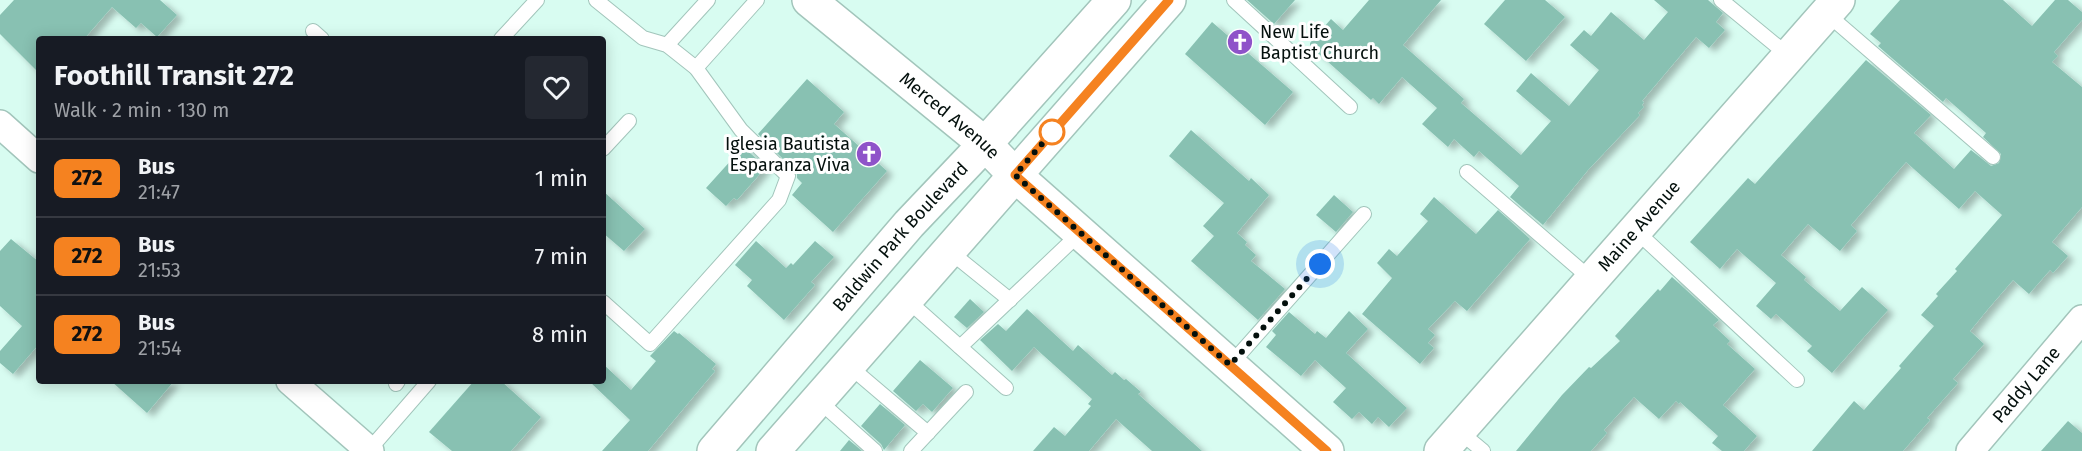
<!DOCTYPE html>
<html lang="en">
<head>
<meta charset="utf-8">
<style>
  :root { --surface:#171b24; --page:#242831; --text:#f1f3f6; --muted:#9ea1a6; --line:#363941 }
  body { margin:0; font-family:"Fira Sans",sans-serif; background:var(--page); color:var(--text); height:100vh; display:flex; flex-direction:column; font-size:22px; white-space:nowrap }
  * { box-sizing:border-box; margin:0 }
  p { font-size:20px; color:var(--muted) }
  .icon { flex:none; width:33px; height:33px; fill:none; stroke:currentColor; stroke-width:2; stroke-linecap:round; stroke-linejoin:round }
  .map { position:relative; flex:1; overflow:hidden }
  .panel { position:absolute; left:36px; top:36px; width:570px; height:348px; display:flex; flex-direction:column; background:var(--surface); border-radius:6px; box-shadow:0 3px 15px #0003 }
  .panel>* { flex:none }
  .badge { padding:0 12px; border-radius:9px; font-size:21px; line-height:39px }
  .you { position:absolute; width:30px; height:30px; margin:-15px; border:4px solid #fff; border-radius:50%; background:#1a73e8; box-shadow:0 0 0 9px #1a73e833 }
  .map>.badge { position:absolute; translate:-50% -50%; box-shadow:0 0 0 3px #fff }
  .round { display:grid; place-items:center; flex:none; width:63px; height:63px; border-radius:6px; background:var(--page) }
  .headline { display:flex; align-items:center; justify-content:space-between; height:102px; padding:0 18px }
  h1 { font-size:28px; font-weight:700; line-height:45px }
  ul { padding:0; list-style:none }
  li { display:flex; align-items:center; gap:18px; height:78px; padding:0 18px; border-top:2px solid var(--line) }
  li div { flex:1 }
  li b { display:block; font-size:22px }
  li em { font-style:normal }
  li .badge { min-width:66px; font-weight:700; text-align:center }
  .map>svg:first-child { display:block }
  .building { fill:#88c1b2; filter:url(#shadow) }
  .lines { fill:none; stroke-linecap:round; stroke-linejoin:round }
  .service-casing { stroke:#a2c5bb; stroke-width:16 }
  .minor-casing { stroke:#a2c5bb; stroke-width:30 }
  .tertiary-casing { stroke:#a2c5bb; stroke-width:36 }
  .secondary-casing { stroke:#a2c5bb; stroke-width:36 }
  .service { stroke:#fff; stroke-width:14 }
  .minor { stroke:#fff; stroke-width:27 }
  .tertiary { stroke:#fff; stroke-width:33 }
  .secondary { stroke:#fff; stroke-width:33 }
  .line-casing { stroke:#fff; stroke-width:14 }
  .line { stroke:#f58220; stroke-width:9 }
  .walk { stroke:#04100d; stroke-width:6; stroke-dasharray:0 10.8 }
  .stop-dot { fill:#fff; stroke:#f58220; stroke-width:3 }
  .labels { text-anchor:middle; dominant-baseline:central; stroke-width:6; stroke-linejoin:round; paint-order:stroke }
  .poi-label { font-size:18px; fill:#04100d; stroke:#fff; text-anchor:start }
  .street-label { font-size:18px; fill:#04100d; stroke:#fff }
</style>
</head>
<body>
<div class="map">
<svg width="2082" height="451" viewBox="0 0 2082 451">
  <defs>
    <filter id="shadow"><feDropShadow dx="6" dy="4" stdDeviation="3" flood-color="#0004"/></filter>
  </defs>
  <rect width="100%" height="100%" fill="#d8fcf1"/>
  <g class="building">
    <polygon points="14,0 160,0 177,15 157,37 141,23 136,28 112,7 84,39 39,39 39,73 0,34 0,15"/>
    <polygon points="1247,0 1295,0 1274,24"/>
    <polygon points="1369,0 1441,0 1403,45 1464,99 1461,103 1521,155 1551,121 1516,91 1531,73 1569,106 1599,70 1570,45 1584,30 1591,36 1611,12 1644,40 1668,12 1654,0 1708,0 1723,13 1716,22 1725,30 1709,48 1696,37 1642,101 1644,102 1642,105 1644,107 1638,113 1640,115 1588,170 1543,225 1510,197 1519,186 1479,151 1474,157 1454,139 1448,147 1422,124 1437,108 1402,77 1379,104 1373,98 1371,100 1310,46 1310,43 1331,19 1343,30"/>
    <polygon points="1505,0 1545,0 1565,17 1526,61 1484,24"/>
    <polygon points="1900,0 2003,0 2032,26 2055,0 2068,0 2082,12 2082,20 2054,52 2058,56 2052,62 2082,87 2082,207 2052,242 2068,256 2053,273 2050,270 2029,294 2013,280 1988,309 1970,331 1984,344 1953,379 1958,383 1927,418 1930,420 1903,451 1812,451 1854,401 1864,410 1901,368 1899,366 1934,326 1921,315 1938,296 1936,294 1957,271 1955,269 2002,215 1975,191 1959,209 1906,162 1851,225 1857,231 1840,251 1808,224 1781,255 1806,277 1804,280 1840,311 1862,287 1888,310 1832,373 1807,351 1812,346 1776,314 1771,319 1756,306 1776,283 1737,249 1720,269 1690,242 1748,178 1755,184 1866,60 1931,115 1914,133 1954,169 1971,150 1991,166 1999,163 2001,154 1983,137 1986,133 1946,98 1943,102 1878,46 1881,43 1870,34"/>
    <polygon points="1212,22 1293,92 1265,125 1185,54"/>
    <polygon points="807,79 844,112 834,124 887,171 833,232 792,195 802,183 797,178 797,173 758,134"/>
    <polygon points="1191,130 1249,181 1251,178 1269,195 1237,233 1247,242 1245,245 1256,255 1251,261 1285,289 1258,320 1191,261 1214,236 1203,226 1224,203 1169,156"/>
    <polygon points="743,147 766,167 737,200 734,198 726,206 706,188"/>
    <polygon points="603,191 645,229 624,251 603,233"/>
    <polygon points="1334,195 1353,212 1336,232 1316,215"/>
    <polygon points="1434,197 1476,234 1498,210 1530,239 1467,311 1455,301 1428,329 1435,335 1428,343 1434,348 1420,364 1362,314 1392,278 1377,263 1389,249 1397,256 1428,221 1420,214"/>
    <polygon points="11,239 39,262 39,344 13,374 0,363 0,351 22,326 0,306 0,251"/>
    <polygon points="756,241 786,268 791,263 793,265 815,241 834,257 811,282 815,285 784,320 747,286 752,280 735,265"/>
    <polygon points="1672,277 1719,320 1713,325 1730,341 1727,344 1755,369 1723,405 1757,436 1744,451 1722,451 1712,443 1718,436 1680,402 1679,404 1676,401 1659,419 1634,397 1604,430 1607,433 1591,451 1516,451 1562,395 1589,367 1591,368 1620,341 1615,336 1658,289 1660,291"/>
    <polygon points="970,299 984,312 967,328 954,317"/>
    <polygon points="1027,309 1073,351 1078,345 1112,375 1115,372 1124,380 1126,379 1141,392 1138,394 1202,451 1152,451 1116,419 1089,451 1033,451 1054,427 1065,436 1091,406 1088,404 1092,399 1034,347 1012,371 980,340 998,324 1006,331"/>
    <polygon points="1349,311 1368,329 1346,353 1407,408 1389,427 1378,417 1372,424 1359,412 1352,419 1333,402 1346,388 1315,360 1301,376 1266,347 1276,335 1272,331 1289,312 1315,334 1317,331 1326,338"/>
    <polygon points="674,331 678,334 679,333 716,364 712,369 715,371 648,451 602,451 630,420 589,381 603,381 603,364 631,390 656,361 650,356"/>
    <polygon points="920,360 953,388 932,412 923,404 916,411 893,391"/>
    <polygon points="111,381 174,381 147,413"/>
    <polygon points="474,381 501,381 541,417 511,451 452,451 429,432"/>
    <polygon points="880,404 905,425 884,450 881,444 861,426"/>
    <polygon points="2068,421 2082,433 2082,451 2041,451"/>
    <polygon points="849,440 862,451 840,451"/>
  </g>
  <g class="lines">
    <g class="service-casing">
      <g id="service">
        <polyline points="596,0 643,38 667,45 696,68 741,130 788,176 779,200 650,344 603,302"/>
        <polyline points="1234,0 1350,107"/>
        <polyline points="1721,0 1789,56"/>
        <polyline points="1826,13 1993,157"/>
        <polyline points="313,31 322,39"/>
        <polyline points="501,39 537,0"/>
        <polyline points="667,45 708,0"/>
        <polyline points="696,68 757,0"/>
        <polyline points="603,149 629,121"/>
        <polyline points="1467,172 1592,280"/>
        <polyline points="1635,230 1797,380"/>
        <polyline points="948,250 1010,300"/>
        <polyline points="906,299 1006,388"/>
        <polyline points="960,347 1080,233"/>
        <polyline points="848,365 928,433"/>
        <polyline points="1230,365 1364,214"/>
        <polyline points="396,384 398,381"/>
        <polyline points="818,400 875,451"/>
        <polyline points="1459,431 1483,451"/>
        <polyline points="369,450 429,381"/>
        <polyline points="911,451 966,392"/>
      </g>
    </g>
    <g class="minor-casing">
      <g id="minor">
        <polyline points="0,124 39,159"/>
        <polyline points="290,381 370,451"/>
        <path id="s1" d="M1970 451 2082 319"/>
      </g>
    </g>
    <g class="tertiary-casing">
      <g id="tertiary">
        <path id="s2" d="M1441 451 1838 0"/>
      </g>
    </g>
    <g class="secondary-casing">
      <g id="secondary">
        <path id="s3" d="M809 0 985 144 1015 175 1327 451"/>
        <path id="s4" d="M714 451 909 224 985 144 1114 0"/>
        <polyline points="773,451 1169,0"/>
      </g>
    </g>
    <use href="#service" class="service"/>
    <use href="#minor" class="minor"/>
    <use href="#tertiary" class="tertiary"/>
    <use href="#secondary" class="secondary"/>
  </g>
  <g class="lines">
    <g class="line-casing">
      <polyline id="line" points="1169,0 1015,175 1327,451"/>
    </g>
    <use href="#line" class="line"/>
    <polyline class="walk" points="1052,132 1054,130 1015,175 1230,365 1320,264"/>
  </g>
  <defs>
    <g id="church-disc" transform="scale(1.35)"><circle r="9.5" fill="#8f53c9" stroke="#fff"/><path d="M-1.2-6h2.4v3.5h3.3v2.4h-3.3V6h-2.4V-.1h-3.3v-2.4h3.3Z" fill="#fff"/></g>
  </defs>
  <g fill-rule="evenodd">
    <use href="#church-disc" x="1240" y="42"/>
    <use href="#church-disc" x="869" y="154"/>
  </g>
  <circle class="stop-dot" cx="1052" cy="132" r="12"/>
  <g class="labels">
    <g class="poi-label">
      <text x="1260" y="32">New Life<tspan x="1260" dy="21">Baptist Church</tspan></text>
      <text x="850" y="144" text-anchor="end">Iglesia Bautista<tspan x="850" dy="21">Esparanza Viva</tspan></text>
    </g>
    <g class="street-label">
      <text stroke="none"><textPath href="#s3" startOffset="182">Merced Avenue</textPath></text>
      <text stroke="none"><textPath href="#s2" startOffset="300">Maine Avenue</textPath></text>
      <text stroke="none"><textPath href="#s4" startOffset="284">Baldwin Park Boulevard</textPath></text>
      <text stroke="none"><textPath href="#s1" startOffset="87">Paddy Lane</textPath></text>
    </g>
  </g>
</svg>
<div class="you" style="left:1320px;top:264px"></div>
<section class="panel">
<div class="headline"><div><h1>Foothill Transit 272</h1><p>Walk · 2 min · 130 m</p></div><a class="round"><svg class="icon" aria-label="heart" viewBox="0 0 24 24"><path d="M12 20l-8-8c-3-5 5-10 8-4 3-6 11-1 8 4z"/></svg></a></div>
<ul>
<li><span class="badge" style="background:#f58220;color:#111">272</span><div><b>Bus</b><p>21:47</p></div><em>1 min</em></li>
<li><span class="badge" style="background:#f58220;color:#111">272</span><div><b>Bus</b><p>21:53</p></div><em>7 min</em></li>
<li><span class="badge" style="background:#f58220;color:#111">272</span><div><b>Bus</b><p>21:54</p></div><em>8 min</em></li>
</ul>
</section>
</div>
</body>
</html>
